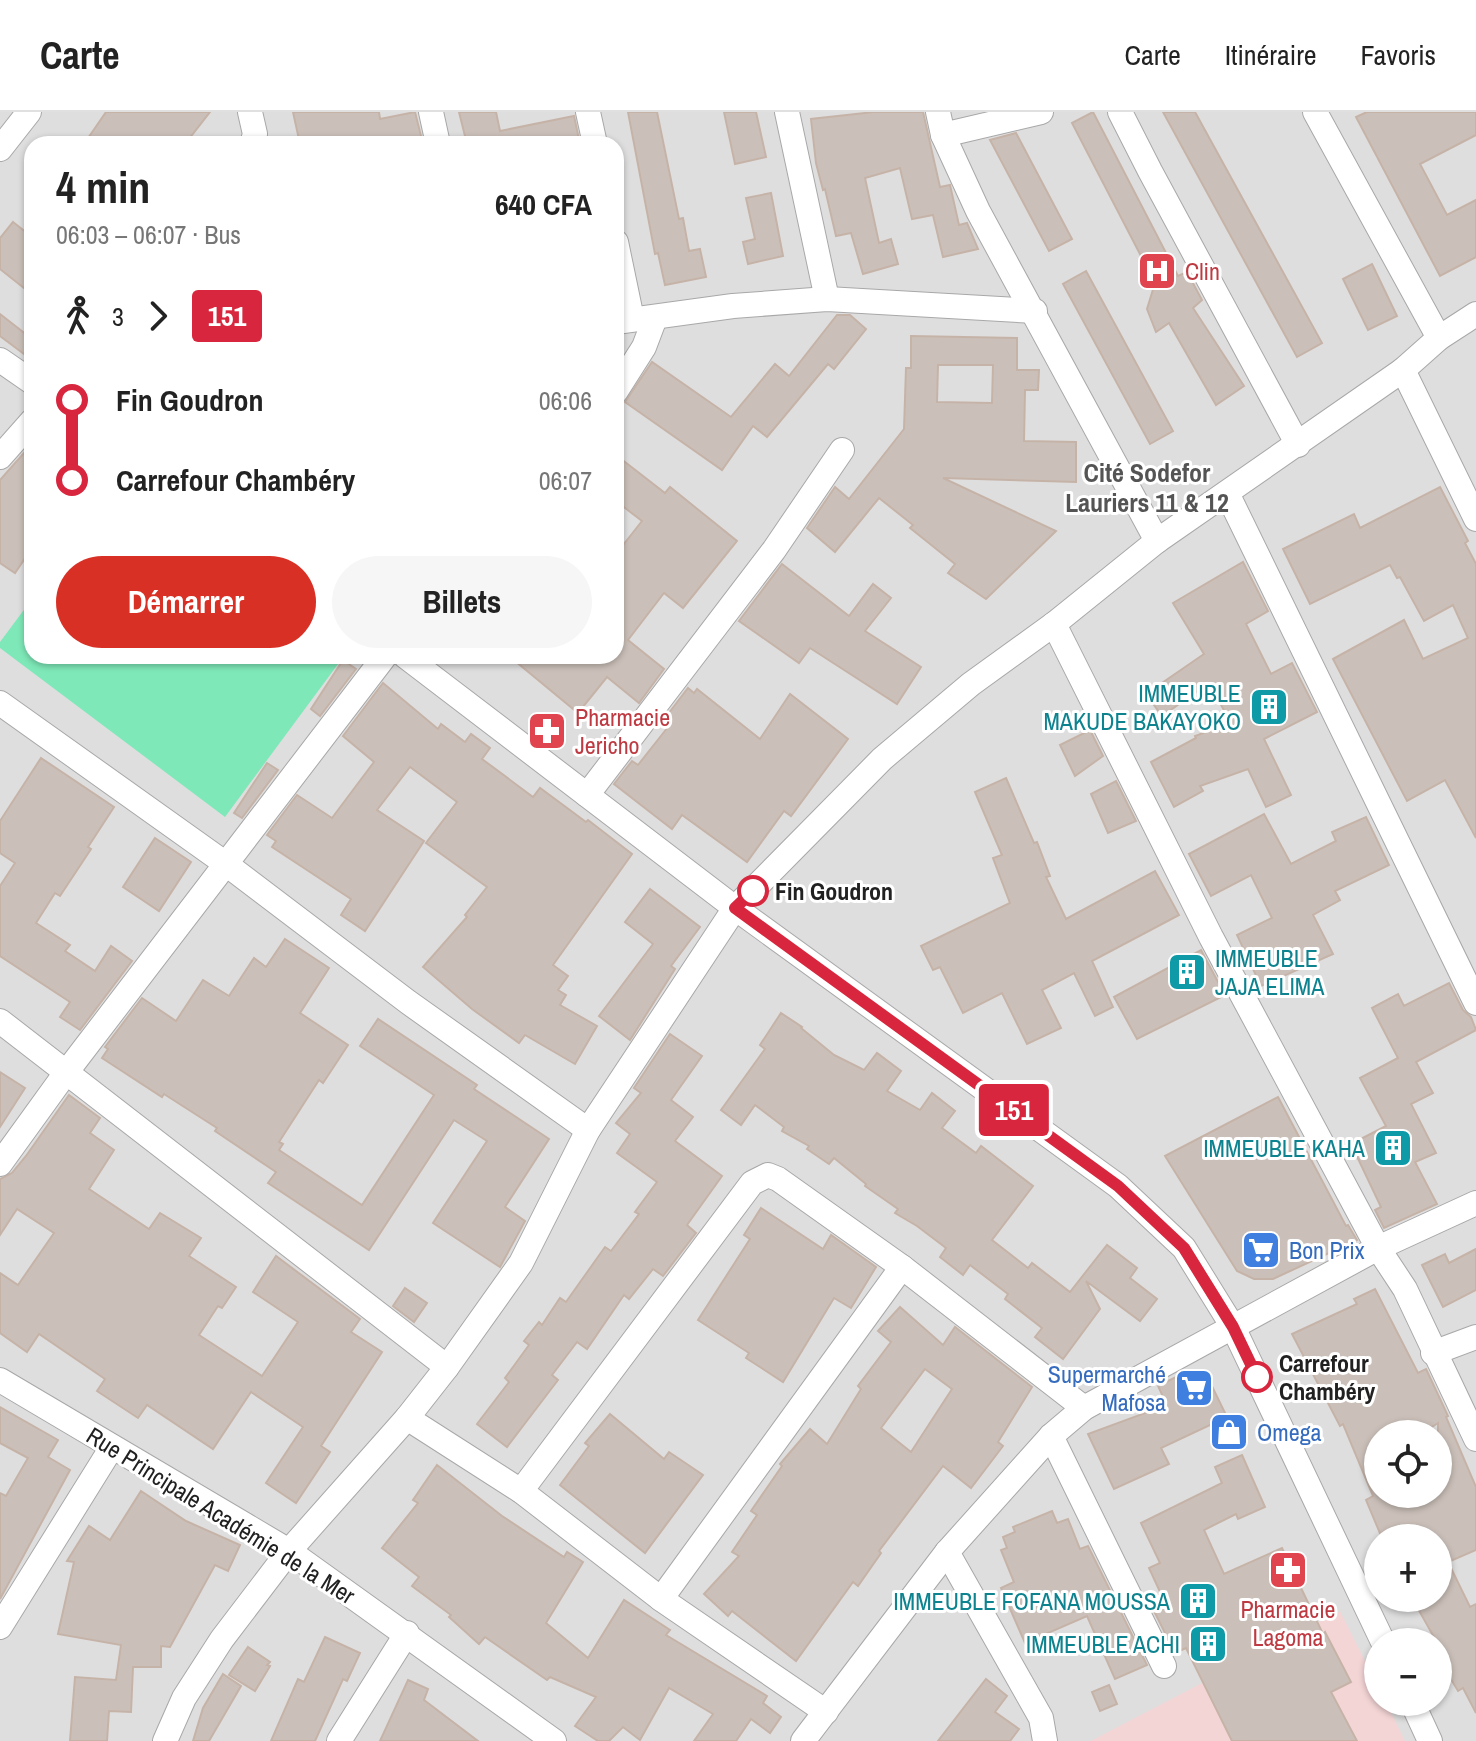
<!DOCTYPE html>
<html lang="fr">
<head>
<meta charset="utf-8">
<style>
  :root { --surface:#fff; --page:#f6f6f6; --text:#222; --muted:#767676; --line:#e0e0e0; --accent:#d93025 }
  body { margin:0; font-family:"Archivo Narrow",sans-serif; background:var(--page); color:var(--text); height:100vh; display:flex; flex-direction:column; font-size:30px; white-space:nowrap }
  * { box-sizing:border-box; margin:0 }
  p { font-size:26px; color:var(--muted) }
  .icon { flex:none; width:44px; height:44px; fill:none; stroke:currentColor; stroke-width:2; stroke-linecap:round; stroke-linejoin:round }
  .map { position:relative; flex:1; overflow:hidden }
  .sheet { position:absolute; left:24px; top:24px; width:600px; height:528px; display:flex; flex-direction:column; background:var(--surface); border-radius:24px; box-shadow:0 2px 6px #0004 }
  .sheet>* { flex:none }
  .badge { padding:0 16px; border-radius:6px; font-size:28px; line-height:52px }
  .buttons { position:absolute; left:1364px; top:1308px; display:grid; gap:16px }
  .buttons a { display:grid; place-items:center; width:88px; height:88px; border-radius:50%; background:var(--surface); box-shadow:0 2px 6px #0004; font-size:40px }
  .map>.badge { position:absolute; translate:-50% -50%; box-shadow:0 0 0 4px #fff }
  .legs { display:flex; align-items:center; gap:12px; height:88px; padding:0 32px; font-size:26px }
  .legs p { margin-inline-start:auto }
  .summary { display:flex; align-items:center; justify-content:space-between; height:136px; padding:0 32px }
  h1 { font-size:44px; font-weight:800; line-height:60px }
  .button { display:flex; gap:16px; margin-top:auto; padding:16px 32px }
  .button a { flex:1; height:92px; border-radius:48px; background:var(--accent); color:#fff; font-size:32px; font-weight:800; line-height:92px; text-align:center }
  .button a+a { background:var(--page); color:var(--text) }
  ul { padding:0 32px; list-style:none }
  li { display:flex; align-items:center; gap:28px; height:80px; font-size:30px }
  li i { display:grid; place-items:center; width:12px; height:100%; margin:0 10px; background:currentColor }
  li i::after { content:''; width:20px; height:20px; margin:-10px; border:6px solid; border-radius:50%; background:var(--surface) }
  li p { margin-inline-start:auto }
  li:first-child i { background:linear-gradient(#0000 50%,currentColor 0) }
  li:last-child i { background:linear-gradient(currentColor 50%,#0000 0) }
  header { display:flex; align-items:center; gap:48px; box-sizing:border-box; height:112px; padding:0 40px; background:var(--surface); border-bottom:2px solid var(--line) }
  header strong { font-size:38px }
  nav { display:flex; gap:44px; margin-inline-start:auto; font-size:28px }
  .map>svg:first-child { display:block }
  .residential { fill:#dfdede; fill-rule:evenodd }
  .commercial { fill:#f4d5d6 }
  .pitch { fill:#7ee8b8 }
  .building { fill:#cbc0b9; stroke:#c6b3a8; stroke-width:2; fill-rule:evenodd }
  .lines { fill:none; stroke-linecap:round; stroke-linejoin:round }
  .minor-casing { stroke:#a8a8a8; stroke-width:26 }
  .minor { stroke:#fff; stroke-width:24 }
  .line-1-casing { stroke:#fff; stroke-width:18 }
  .line-1 { stroke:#d7263d; stroke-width:12 }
  .stop-1-dot { fill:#fff; stroke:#d7263d; stroke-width:4 }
  .labels { text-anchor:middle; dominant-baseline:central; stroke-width:6; stroke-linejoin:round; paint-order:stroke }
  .health-label { font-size:24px; fill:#be3a42; stroke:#fff; text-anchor:start }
  .culture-label { font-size:24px; fill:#0d838f; stroke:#fff; text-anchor:end }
  .stop-label { font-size:24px; font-weight:bold; fill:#212121; stroke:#fff; text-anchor:start }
  .shop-label { font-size:24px; fill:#366cbe; stroke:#fff; text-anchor:start }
  .street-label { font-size:24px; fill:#212121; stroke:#fff }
  .neighbourhood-label { font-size:26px; font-weight:bold; fill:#545454; stroke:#fff }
</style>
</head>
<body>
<header>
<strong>Carte</strong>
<nav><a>Carte</a><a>Itinéraire</a><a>Favoris</a></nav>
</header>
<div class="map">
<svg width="1476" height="1629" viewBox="0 0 1476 1629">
  <rect width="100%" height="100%" fill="#f2eee7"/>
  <path class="residential" d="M0 0H1476V1629H0ZM32 32H616V544H32ZM1378 1322H1438V1382H1378ZM1378 1426H1438V1486H1378ZM1378 1530H1438V1590H1378Z"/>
  <polygon class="commercial" points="1340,1499 1378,1575 1378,1590 1386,1590 1405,1629 1091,1629"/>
  <polygon class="pitch" points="32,487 32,544 344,544 225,705 0,536 0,530"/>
  <g class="building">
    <polygon points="106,0 210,0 185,32 84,32"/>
    <polygon points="293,0 379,0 380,7 415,0 423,32 300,32"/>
    <polygon points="459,0 496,0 500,19 574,4 580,32 467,32"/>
    <polygon points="628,0 657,0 679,107 683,106 689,139 700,137 706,165 665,173 658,141 655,142"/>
    <polygon points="724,0 756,0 766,45 735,52"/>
    <polygon points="874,0 923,0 940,75 950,73 959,113 967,111 978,137 943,145 933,103 912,107 900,56 865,66 879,131 891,127 898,152 863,162 851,121 836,124 825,77 823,78 816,51 811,7"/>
    <polygon points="1093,0 1178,164 1187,160 1202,188 1193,196 1244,274 1216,293 1169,211 1156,220 1147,197 1155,171 1072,11"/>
    <polygon points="1163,0 1195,0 1322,231 1297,245"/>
    <polygon points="1367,0 1476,0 1476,23 1420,52 1447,103 1476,88 1476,145 1440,164 1356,5"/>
    <polygon points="1016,21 1072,127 1049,139 990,28"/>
    <polygon points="771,81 783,144 748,152 743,130 755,127 746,86"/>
    <polygon points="13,110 32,125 32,165 24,176 0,157 0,126"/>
    <polygon points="1372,152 1397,204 1368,218 1343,167"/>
    <polygon points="1086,159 1173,319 1150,332 1063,172"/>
    <polygon points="0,202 32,227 32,248 0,224"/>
    <polygon points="837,203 850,203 866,217 834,257 828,252 767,325 753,314 722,358 625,290 652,250 731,305 775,252 789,264"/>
    <path d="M911 224 1017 226V258H1039L1038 278H1025L1024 329 1076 330V370L943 366 1056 419 986 487 948 461 955 452 910 416 913 413 879 386 835 440 807 416 835 375 849 387 904 317 906 256H911ZM938 253H993L992 291 937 290Z"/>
    <polygon points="32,332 32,436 15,461 0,451 0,368"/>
    <polygon points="616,343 665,381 670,375 737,429 683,496 664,481 628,528 664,557 639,591 607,565 578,601 509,544 616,544 616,442 642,409 616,389"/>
    <polygon points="1440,375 1468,429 1465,431 1476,452 1476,726 1445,668 1407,689 1333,547 1404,508 1423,547 1468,526 1453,493 1424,509 1400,465 1397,466 1390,453 1310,492 1283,437 1354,402 1360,416"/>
    <polygon points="1243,450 1268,499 1246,512 1271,562 1292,551 1317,600 1264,627 1291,683 1266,695 1248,657 1200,674 1203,679 1174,695 1151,650 1196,626 1195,624 1231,611 1209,571 1162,604 1146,582 1204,542 1173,491"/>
    <polygon points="782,452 849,504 873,472 891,486 865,519 921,555 897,592 810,536 799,551 739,509"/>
    <polygon points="343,548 356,557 320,604 311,597"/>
    <polygon points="383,571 438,617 441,612 465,630 471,622 490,636 482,647 533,685 540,676 586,710 588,708 632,742 553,853 568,864 558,878 566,883 560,893 597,914 575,952 525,923 519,931 472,897 423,855 467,805 465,803 487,775 426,731 457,690 410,655 377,698 424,729 365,819 341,803 351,787 272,735 276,729 267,723 297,683 332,706 374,650 343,624"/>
    <polygon points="688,576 694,581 697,577 760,627 790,582 848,627 791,704 784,699 747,750 682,703 672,717 614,672 632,649 638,653 668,615 662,610"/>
    <polygon points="1090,618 1103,644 1075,664 1060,633"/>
    <polygon points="41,646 114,695 88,735 91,737 60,784 55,781 36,811 70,833 65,839 95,859 111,834 132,849 80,918 60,905 70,890 0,844 0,774 15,751 0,741 0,709"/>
    <polygon points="267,651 278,658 242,706 234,701"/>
    <polygon points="1006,666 1034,731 1037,730 1050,764 1046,765 1066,807 1155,759 1179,803 1092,849 1113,895 1095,904 1074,861 1042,878 1061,916 1027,932 1002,881 963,901 940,855 933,858 921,834 1010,791 993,746 1002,743 975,680"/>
    <polygon points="1116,669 1136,709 1108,721 1091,682"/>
    <polygon points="1264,702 1291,752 1336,729 1332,720 1366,705 1389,753 1335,779 1340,788 1313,803 1333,842 1261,874 1237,823 1272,806 1251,763 1211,784 1189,742"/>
    <polygon points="155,726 191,750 159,799 123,775"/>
    <polygon points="650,777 700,815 671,854 675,857 630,928 599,904 653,832 625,810"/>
    <polygon points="285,827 329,856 300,901 348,933 323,971 319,968 279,1030 283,1032 279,1038 362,1093 434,983 360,934 378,907 477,973 474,977 549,1027 505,1095 525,1109 500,1155 433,1111 487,1029 454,1008 369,1138 268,1071 276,1060 215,1019 217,1016 164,982 162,985 102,946 108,937 105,935 142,886 176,909 203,868 229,884 254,846 266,855"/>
    <polygon points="1201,838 1225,883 1137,927 1114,885"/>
    <polygon points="1449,871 1463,898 1471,905 1476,918 1416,950 1433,981 1411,992 1436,1041 1415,1050 1437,1092 1384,1116 1375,1098 1381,1095 1351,1032 1386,1014 1360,966 1398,946 1372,896 1398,882 1404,894"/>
    <polygon points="781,901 802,915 801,916 834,943 864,958 877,941 901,959 887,979 920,998 932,981 955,999 942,1016 976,1041 981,1034 1033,1074 992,1128 1028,1156 1032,1151 1070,1180 1107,1133 1137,1156 1130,1166 1157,1187 1140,1209 1086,1169 1100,1197 1063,1247 1035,1225 1042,1216 1005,1187 1008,1182 970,1153 963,1163 940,1145 946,1136 917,1114 895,1101 898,1097 865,1074 866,1072 834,1046 829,1052 807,1037 809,1034 782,1019 784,1015 755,993 741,1013 721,998 765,937 760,933"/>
    <polygon points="670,922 702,944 671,988 693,1005 675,1029 722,1064 687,1113 696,1121 663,1164 653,1157 629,1187 624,1183 587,1237 577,1230 552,1263 558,1268 507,1335 477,1312 509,1270 505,1266 529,1233 524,1229 539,1210 542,1213 560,1186 566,1190 605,1135 611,1139 639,1102 635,1100 657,1070 617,1041 630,1022 616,1011 641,981 634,976"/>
    <polygon points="0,960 25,976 0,1015"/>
    <polygon points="69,983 100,1006 90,1021 114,1038 89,1077 149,1117 160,1101 201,1126 189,1144 236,1175 222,1196 218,1194 199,1223 262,1264 298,1210 253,1180 276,1144 360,1207 351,1220 382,1240 321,1334 330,1340 296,1391 266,1371 303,1315 251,1280 213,1337 147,1293 138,1306 97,1279 105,1267 39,1222 27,1240 0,1221 0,1161 18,1173 54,1121 17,1097 0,1123 0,1067 12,1061 26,1044"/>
    <polygon points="1278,985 1346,1114 1348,1113 1357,1128 1273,1167 1254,1167 1237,1159 1165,1044"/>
    <polygon points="761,1096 823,1137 831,1123 876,1155 851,1196 834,1186 783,1270 746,1246 749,1241 698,1208 750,1127 744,1123"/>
    <polygon points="1476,1137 1476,1178 1443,1195 1422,1153 1445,1142 1449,1151"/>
    <polygon points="405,1176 427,1191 414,1210 393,1194"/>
    <path d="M1375 1177 1418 1261 1426 1257 1427 1259 1448 1304 1446 1305 1476 1375V1438L1448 1450 1470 1495 1476 1492V1601L1463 1576 1458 1579 1439 1547 1444 1543 1412 1486H1438V1426H1382L1366 1388 1373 1384 1343 1312 1340 1314 1292 1222 1357 1192 1354 1187ZM1438 1311V1382H1378V1322H1421Z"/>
    <path d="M900 1195 943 1233 955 1215 1032 1275 998 1330 1003 1334 971 1376 943 1354 879 1439 881 1441 858 1474 853 1470 796 1549 732 1499 728 1504 704 1482 739 1444 732 1440 757 1403 751 1399 782 1354 780 1352 810 1317 827 1332 861 1277 858 1274 891 1230 878 1219ZM925 1257 952 1277 911 1340 881 1316Z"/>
    <polygon points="1188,1259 1208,1266 1227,1305 1161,1336 1169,1352 1114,1377 1088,1322 1167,1293 1158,1274"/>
    <polygon points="0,1295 58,1328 48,1345 70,1358 0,1487 0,1381 6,1384 28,1346 0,1331"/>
    <polygon points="610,1302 664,1347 669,1340 703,1363 645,1441 560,1373 589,1334 585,1331"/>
    <polygon points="1242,1343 1265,1395 1238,1407 1236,1402 1204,1418 1224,1462 1282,1436 1323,1522 1325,1520 1351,1570 1331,1580 1357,1629 1232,1629 1186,1536 1175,1541 1148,1487 1161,1482 1149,1456 1160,1451 1141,1411 1222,1371 1215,1355"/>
    <polygon points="437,1353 502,1404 564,1445 567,1440 583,1450 546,1511 588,1546 624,1488 670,1518 666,1523 767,1584 763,1591 781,1605 770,1621 751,1607 736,1629 694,1629 713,1602 669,1576 640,1628 623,1615 609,1629 598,1629 575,1614 596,1585 550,1565 547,1568 485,1525 479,1532 449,1505 451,1503 412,1474 419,1465 382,1436 418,1391 413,1388"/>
    <polygon points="141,1379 186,1409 240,1433 228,1459 215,1453 170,1535 161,1534 161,1555 133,1555 131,1600 109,1599 107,1629 70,1629 75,1565 116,1568 121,1533 58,1522 74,1450 67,1449 89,1414 110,1428"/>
    <polygon points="1052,1399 1057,1411 1068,1407 1080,1437 1088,1434 1147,1553 1115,1567 1087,1504 1025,1531 1001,1476 1014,1470 1001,1438 1007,1436 1003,1425 1015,1420 1013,1415"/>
    <polygon points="325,1525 360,1541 347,1569 343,1567 315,1629 271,1629 298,1567 304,1570"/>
    <polygon points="248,1535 270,1550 267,1553 270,1554 255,1579 229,1563"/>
    <polygon points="223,1562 241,1574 209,1629 193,1629 203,1596"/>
    <polygon points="986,1567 1007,1584 995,1600 1019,1617 1010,1629 938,1629"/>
    <polygon points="408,1568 428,1577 424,1588 478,1629 380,1629"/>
    <polygon points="1109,1573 1117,1592 1100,1599 1092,1580"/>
  </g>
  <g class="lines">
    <g class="minor-casing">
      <g id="minor">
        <polyline points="250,0 255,22 252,32"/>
        <polyline points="431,0 438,32"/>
        <polyline points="588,0 595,32"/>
        <polyline points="787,0 827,187"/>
        <polyline points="938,0 943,23 978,99 1157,429"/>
        <polyline points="1120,0 1150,59 1298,333"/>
        <polyline points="1315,0 1439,226"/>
        <polyline points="943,23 1041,0"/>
        <polyline points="0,37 29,0"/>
        <polyline points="616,130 632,207"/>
        <polyline points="616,210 733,194 827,187 1035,199"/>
        <polyline points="0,248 32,270"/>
        <polyline points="1403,258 1476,407"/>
        <polyline points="616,279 644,235 655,206"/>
        <polyline points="0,345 32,309"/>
        <polyline points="1227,381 1476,891"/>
        <polyline points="1054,512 1211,825 1378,1136 1405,1177 1476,1327"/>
        <polyline points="405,544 735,796 1118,1074 1184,1136 1233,1215 1383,1530"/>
        <polyline points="0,591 226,752 408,890 588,1018"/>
        <polyline points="587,683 774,438 842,338"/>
        <polyline points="0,909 447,1255"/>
        <polyline points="0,1052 65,962 385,544"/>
        <polyline points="1433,1241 1476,1225"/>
        <polyline points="0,1268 289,1439 554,1629"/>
        <polyline points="407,1306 521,1379 661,1487 826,1600"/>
        <polyline points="1051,1324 1164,1554"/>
        <polyline points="521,1379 752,1071 768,1063 778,1067 902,1155 1084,1296"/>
        <polyline points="947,1440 1041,1606 1045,1629"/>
        <polyline points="661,1487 902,1155"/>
        <polyline points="0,1515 112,1335"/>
        <polyline points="1412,1590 1430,1629"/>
        <polyline points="165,1629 184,1586 222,1527 289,1439 407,1306 447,1255 521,1151 588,1018 735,796 882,647 971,572 1054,512 1157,429 1403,258 1439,226 1476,202"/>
        <polyline points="339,1629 407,1521"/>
        <polyline points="803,1629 947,1440 1051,1324 1084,1296 1378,1136 1476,1091"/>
      </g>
    </g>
    <use href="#minor" class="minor"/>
  </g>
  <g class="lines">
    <g class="line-1-casing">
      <polyline id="line-1" points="753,779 735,796 1118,1074 1184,1136 1233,1215 1257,1265"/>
    </g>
    <use href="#line-1" class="line-1"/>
  </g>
  <defs>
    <g id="hospital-square" transform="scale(2)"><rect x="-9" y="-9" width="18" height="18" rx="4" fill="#e0444e" stroke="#fff"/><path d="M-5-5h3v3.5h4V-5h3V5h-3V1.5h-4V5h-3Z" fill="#fff"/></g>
    <g id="building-square" transform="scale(2)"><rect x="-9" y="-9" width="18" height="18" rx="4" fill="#0f9aa8" stroke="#fff"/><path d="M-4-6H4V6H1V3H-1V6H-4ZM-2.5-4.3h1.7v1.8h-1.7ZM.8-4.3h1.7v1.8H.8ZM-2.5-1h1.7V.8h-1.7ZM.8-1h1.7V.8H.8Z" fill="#fff"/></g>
    <g id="pharmacy-square" transform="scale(2)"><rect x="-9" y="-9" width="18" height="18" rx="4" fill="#e0444e" stroke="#fff"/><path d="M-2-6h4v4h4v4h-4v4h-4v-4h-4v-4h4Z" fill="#fff"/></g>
    <g id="supermarket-square" transform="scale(2)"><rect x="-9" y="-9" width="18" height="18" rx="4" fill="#3f7fe0" stroke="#fff"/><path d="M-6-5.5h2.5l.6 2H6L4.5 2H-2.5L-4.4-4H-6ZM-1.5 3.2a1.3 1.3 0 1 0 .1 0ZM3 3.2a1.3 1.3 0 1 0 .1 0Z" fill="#fff"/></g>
    <g id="shop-square" transform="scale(2)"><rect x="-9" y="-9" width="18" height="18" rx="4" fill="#3f7fe0" stroke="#fff"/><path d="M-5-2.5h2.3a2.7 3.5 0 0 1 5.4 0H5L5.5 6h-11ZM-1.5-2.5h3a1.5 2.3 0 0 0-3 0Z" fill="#fff"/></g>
  </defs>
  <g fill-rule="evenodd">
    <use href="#hospital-square" x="1157" y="159"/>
    <use href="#building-square" x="1269" y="595"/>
    <use href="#pharmacy-square" x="547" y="619"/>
    <use href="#building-square" x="1187" y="860"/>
    <use href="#building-square" x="1393" y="1036"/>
    <use href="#supermarket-square" x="1261" y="1138"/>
    <use href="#supermarket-square" x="1194" y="1276"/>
    <use href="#shop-square" x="1229" y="1320"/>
    <use href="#pharmacy-square" x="1288" y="1458"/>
    <use href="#building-square" x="1198" y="1489"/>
    <use href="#building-square" x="1208" y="1532"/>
  </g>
  <g class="stop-1-dot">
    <circle cx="753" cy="779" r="14"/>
    <circle cx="1257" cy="1265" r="14"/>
  </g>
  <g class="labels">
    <g class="health-label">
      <text x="1185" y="159">Clin</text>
      <text x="575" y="605">Pharmacie<tspan x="575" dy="28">Jericho</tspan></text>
      <text x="1288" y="1497" text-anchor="middle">Pharmacie<tspan x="1288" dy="28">Lagoma</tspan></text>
    </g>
    <g class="culture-label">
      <text x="1241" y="581">IMMEUBLE<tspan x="1241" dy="28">MAKUDE BAKAYOKO</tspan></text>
      <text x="1215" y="846" text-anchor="start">IMMEUBLE<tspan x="1215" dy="28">JAJA ELIMA</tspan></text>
      <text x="1365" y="1036">IMMEUBLE KAHA</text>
      <text x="1170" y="1489">IMMEUBLE FOFANA MOUSSA</text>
      <text x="1180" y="1532">IMMEUBLE ACHI</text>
    </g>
    <g class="stop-label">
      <text x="775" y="779">Fin Goudron</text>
      <text x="1279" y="1251">Carrefour<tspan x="1279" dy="28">Chambéry</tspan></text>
    </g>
    <g class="shop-label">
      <text x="1289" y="1138">Bon Prix</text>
      <text x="1166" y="1262" text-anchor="end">Supermarché<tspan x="1166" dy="28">Mafosa</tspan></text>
      <text x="1257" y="1320">Omega</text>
    </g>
    <g class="street-label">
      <text transform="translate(221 1403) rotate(32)">Rue Principale Académie de la Mer</text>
    </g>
    <g class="neighbourhood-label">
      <text x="1147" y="360">Cité Sodefor<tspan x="1147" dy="30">Lauriers 11 &amp; 12</tspan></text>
    </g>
  </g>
</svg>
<div class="buttons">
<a><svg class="icon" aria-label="locate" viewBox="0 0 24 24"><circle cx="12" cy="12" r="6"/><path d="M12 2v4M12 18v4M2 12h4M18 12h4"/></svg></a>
<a>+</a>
<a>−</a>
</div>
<b class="badge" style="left:1014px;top:998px;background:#d7263d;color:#fff">151</b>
<section class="sheet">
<div class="summary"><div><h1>4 min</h1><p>06:03 – 06:07 · Bus</p></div><b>640 CFA</b></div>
<div class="legs"><svg class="icon" aria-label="walk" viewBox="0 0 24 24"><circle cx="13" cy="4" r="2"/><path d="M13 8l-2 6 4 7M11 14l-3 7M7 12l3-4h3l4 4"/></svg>3<svg class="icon" aria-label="forward" viewBox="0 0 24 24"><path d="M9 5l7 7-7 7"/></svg><b class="badge" style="background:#d7263d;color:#fff">151</b></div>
<ul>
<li><i style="color:#d7263d"></i><b>Fin Goudron</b><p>06:06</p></li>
<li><i style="color:#d7263d"></i><b>Carrefour Chambéry</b><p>06:07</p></li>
</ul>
<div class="button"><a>Démarrer</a><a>Billets</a></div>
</section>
</div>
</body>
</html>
